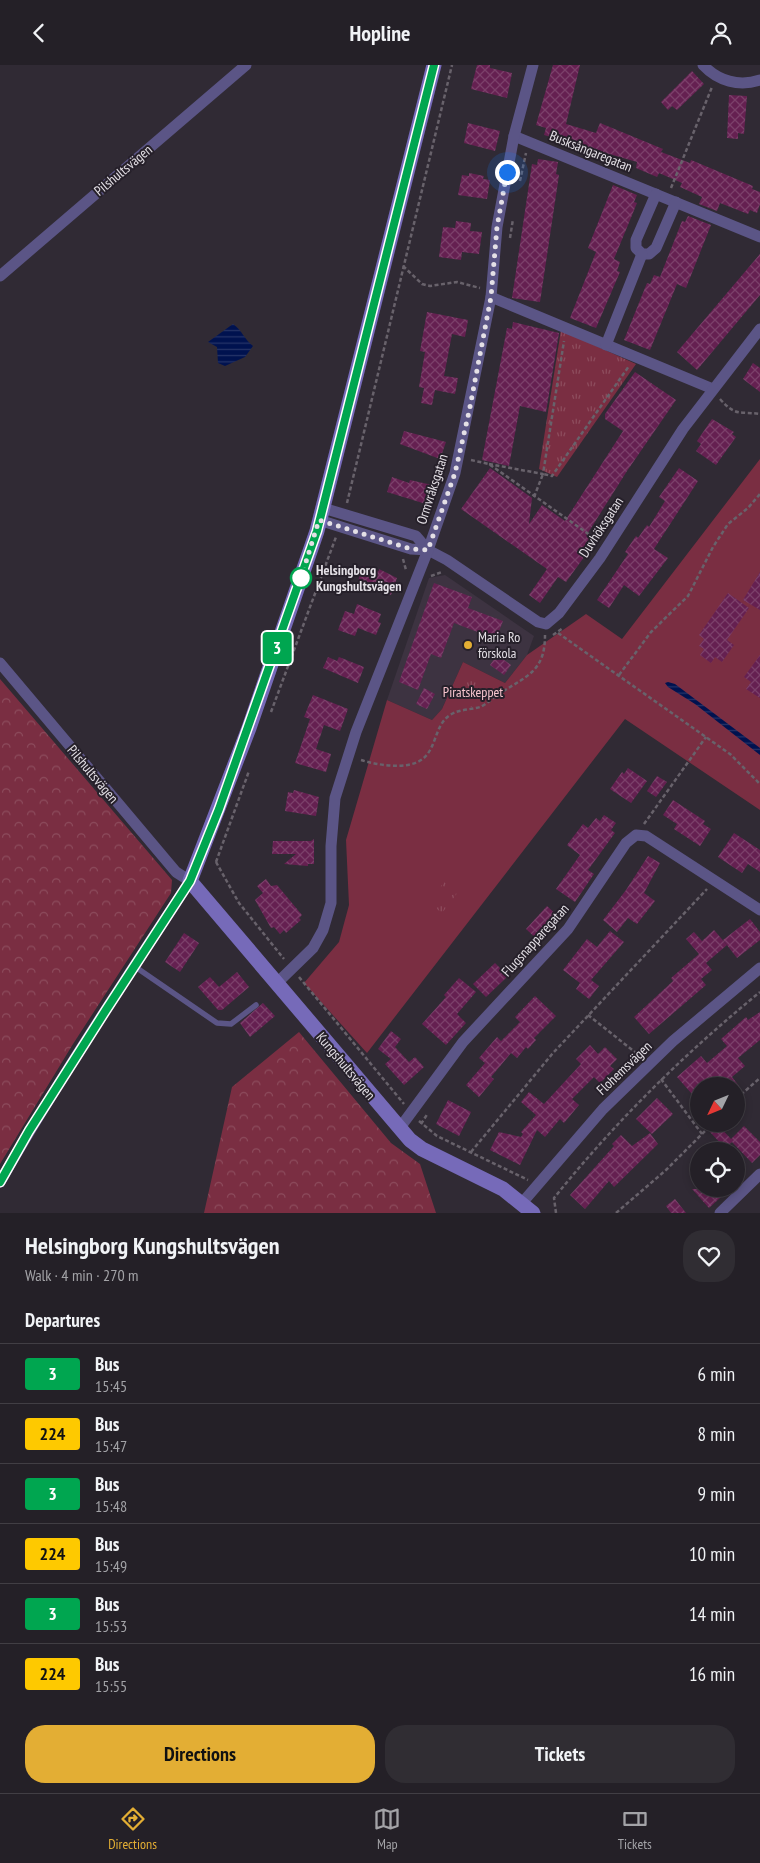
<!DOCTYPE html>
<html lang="en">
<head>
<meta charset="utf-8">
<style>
  :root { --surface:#242027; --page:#302d33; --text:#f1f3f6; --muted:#a3a3a7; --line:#413e44; --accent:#e3ae34 }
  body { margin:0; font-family:"PT Sans Narrow",sans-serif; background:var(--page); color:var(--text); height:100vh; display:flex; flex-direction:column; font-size:19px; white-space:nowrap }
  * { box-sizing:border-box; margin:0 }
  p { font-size:16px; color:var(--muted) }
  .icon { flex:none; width:28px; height:28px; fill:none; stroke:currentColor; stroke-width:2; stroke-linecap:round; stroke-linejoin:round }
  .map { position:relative; height:1148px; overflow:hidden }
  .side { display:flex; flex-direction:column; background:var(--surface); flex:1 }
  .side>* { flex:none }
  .badge { padding:0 10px; border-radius:4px; font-size:18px; line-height:32px }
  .needle { width:32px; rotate:227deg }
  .tools { position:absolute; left:690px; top:1012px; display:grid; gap:10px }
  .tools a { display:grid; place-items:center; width:55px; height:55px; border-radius:50%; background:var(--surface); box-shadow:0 2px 8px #0003,0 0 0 1px var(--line); font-size:25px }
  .you { position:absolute; width:25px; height:25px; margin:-12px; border:4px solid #fff; border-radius:50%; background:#1a73e8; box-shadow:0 0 0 8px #1a73e833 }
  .map>.badge { position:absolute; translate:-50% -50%; box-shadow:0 0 0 2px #fff }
  h2 { padding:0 25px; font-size:19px; line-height:45px }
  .round { display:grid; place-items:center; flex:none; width:52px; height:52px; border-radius:20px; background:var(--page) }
  .head { display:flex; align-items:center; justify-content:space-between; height:85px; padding:0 25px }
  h1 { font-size:24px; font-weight:800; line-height:38px }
  .cta { display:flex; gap:10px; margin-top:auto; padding:10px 25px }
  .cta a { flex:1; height:58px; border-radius:20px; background:var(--accent); color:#111; font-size:20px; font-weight:800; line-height:58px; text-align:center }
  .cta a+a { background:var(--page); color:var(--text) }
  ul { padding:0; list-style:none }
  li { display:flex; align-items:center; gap:15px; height:60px; padding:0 25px; border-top:1px solid var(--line) }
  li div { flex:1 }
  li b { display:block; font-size:19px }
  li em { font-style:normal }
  li .badge { min-width:55px; font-weight:700; text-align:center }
  header { display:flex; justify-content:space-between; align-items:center; height:65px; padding:0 25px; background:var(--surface); font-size:22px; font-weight:800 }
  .tabs { display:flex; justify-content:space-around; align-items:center; height:70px; border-top:1px solid var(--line); background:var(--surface); font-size:14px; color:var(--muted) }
  .tabs a { display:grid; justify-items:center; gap:2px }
  .tabs .current { color:var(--accent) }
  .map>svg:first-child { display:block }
  .built { fill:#3d3341 }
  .grass { fill:#7a2e42 }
  .forest { fill:url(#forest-crowns) }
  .park { fill:url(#park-tufts) }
  .water { fill:url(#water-rules) }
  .building { fill:url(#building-cross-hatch) }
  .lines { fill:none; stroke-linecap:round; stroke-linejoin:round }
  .path { stroke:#68626b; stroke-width:2.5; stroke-dasharray:4 2.5; stroke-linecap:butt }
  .lane { stroke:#5b5586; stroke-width:5.5 }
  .street { stroke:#5b5586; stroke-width:11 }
  .secondary { stroke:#766ab9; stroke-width:15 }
  .line-casing { stroke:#fff; stroke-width:11 }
  .line { stroke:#00a650; stroke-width:8 }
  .walk { stroke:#e4e0e6; stroke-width:5; stroke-dasharray:0 9 }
  .stop-dot { fill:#fff; stroke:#00a650; stroke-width:2.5 }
  .poi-dot { fill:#e3ae34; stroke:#26202a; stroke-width:2 }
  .labels { text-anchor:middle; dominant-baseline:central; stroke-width:4; stroke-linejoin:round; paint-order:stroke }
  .street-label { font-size:14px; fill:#e4e0e6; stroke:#26202a }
  .stop-label { font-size:14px; font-weight:bold; fill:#e4e0e6; stroke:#26202a; text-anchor:start }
  .poi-label { font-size:14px; fill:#e4e0e6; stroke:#26202a; text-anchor:start }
  .park-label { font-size:14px; fill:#f7c5ce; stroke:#26202a }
</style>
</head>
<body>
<header><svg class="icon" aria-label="back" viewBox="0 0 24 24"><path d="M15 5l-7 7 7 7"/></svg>Hopline<svg class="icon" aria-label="person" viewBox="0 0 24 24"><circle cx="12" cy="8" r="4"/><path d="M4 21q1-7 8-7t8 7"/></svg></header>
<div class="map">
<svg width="760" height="1148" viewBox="0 0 760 1148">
  <defs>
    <pattern id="forest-crowns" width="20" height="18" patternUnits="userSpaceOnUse" patternTransform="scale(1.25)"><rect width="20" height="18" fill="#7a2e42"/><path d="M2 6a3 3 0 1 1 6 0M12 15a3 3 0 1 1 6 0" fill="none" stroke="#8d4c5d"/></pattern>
    <pattern id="park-tufts" width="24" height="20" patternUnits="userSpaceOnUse" patternTransform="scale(1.25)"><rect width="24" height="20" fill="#7a2e42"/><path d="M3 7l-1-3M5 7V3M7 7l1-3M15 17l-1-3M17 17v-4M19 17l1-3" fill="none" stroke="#8d4c5d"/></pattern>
    <pattern id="water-rules" width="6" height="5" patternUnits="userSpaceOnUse" patternTransform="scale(1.25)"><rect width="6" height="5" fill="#00124f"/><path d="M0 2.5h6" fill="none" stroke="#253468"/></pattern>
    <pattern id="building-cross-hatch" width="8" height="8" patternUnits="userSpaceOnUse" patternTransform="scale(1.25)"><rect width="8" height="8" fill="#652051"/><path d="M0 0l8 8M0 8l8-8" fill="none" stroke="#7b406a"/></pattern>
  </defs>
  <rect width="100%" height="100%" fill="#302a34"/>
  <polygon class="built" points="445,510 534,571 527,590 505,618 463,597 442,644 432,655 387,635 429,513"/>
  <polygon class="grass" points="760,394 760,745 625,654 367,988 304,918 339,877 349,840 346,775 387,635 432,655 442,644 463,597 505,618 527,590 586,549 622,574"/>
  <g class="forest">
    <polygon points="0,614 172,815 171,828 73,979 0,1099"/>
    <polygon points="299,967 391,1078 420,1099 436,1148 204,1148 232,1022"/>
  </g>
  <g class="park">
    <polygon points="561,265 636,299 557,412 539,404"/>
    <circle cx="473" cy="627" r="15"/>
    <polygon points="444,817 458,827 442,848 429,838"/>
  </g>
  <g class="water">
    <path d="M233 259C242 265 244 274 253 281L245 292 225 301 218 298 217 282 208 277Z"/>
    <polygon points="668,617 675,619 760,683 760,690 695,639 668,622 665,618"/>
  </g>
  <g class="building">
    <polygon points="477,0 490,0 490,3 512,8 507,33 471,24"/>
    <polygon points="553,0 580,0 566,59 596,68 600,58 663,84 661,87 690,98 691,95 753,121 752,124 760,127 760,139 757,148 750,145 748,149 720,138 717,146 699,139 702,132 680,122 682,118 659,108 657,112 636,103 637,97 544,70 546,63 536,60"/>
    <polygon points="692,6 704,19 677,45 672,41 668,45 661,37"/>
    <polygon points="729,30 747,31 744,69 738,68 738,74 727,73"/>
    <polygon points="468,58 500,66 495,86 464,78"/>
    <polygon points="538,94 558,97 556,109 559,110 540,237 512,233 532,99 537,100"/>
    <polygon points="469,108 484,111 483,114 490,115 487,134 458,130 462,110 469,111"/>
    <polygon points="613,120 637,130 634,137 637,138 614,194 620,197 617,206 620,207 596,263 570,253 596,187 588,183"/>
    <polygon points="688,151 711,160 686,223 677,219 650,285 624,275 647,218 650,219 654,210 660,212 682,156 685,157"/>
    <polygon points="456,156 471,158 470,166 482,167 479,189 462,187 461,195 439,192 443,162 455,163"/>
    <polygon points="760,189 760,230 697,305 677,287"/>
    <polygon points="427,247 468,255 465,272 452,269 444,311 458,313 455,329 435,325 432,340 421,338 424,323 419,322 425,287 420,286"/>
    <polygon points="513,257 559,268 546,347 520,341 509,401 482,395 507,263 512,264"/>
    <polygon points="753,298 760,303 760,327 743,314"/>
    <polygon points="635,307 676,335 627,406 586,471 595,477 566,517 558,512 540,538 529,530 547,504 461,444 490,403 532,433 529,459 542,440 565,456 623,366 605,354 605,349"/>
    <polygon points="712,354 734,367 732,369 736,372 716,400 696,386 701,379 697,376"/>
    <polygon points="404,366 446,377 440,394 400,379"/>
    <polygon points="679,403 698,416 654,484 668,493 639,531 624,520 609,543 597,535 628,489 625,487 636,471 638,473 647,460 649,462 665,436 659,432"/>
    <polygon points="392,412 409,418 410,415 432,420 426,439 387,427"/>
    <polygon points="363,501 379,506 379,504 397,513 391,530 358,516"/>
    <polygon points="760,507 760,545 743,535"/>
    <polygon points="434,518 472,532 468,543 503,556 496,574 454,558 441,593 431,589 418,625 399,617"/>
    <polygon points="728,528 749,543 727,575 734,580 722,597 715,592 711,598 700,590 704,584 699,581 704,574 699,570"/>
    <polygon points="357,539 381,549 378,557 381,558 376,570 358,563 355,571 338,565 345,546 354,549"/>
    <polygon points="497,590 511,600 504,610 490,600"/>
    <polygon points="760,590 760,633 746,624 751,617 744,612"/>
    <polygon points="328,592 337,596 339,592 364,602 358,618 323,603"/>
    <polygon points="424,623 435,629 427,644 416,639"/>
    <polygon points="313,630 348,644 340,666 324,660 316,684 331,689 326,707 295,698 310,654 304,652"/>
    <polygon points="628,703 647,716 631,738 610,724 622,707 624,709"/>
    <polygon points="657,711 667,717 656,732 647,726"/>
    <polygon points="294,725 319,732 316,751 285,746 288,727 293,728"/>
    <polygon points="673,735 705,756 703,759 711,764 700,781 674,764 677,759 663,750"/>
    <polygon points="604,750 616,758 611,765 615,768 588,805 594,809 575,837 556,824 580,790 567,780 583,759 588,763 596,753 600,756"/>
    <polygon points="734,768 760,785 760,807 748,799 742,808 718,792"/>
    <polygon points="314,774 314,799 308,799 308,801 284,799 296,789 272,789 273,776 311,776"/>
    <polygon points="648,791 660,798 644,828 655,836 637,859 628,853 617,867 603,855 626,825"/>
    <polygon points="266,814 271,821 277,820 302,850 299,853 301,855 286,868 284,865 280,869 274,862 271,863 255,835 263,828 257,821"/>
    <polygon points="547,841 561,854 540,877 526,864"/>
    <polygon points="750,854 760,867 760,875 737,893 723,875"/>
    <polygon points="714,865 727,880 706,898 712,905 701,914 706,920 649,969 634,952 673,916 671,913 699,889 686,874 694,867 702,876"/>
    <polygon points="610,866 624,877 591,915 599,921 589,934 576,924 580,918 563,905 587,874 597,882"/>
    <polygon points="184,868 199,878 180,907 165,897"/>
    <polygon points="495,898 508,911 486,932 473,919"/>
    <polygon points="237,907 249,922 222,945 218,945 198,922 210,912 219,922"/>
    <polygon points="459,913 476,927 457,949 466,958 446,980 422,959 446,932 444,930"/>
    <polygon points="535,931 556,951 534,973 536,975 528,984 526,982 517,993 511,988 491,1012 494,1014 479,1032 466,1020 485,998 479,993 497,972 501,976 520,957 515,952"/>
    <polygon points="263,938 275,951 250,972 240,958"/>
    <polygon points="760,947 760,975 738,993 745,1001 732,1012 739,1021 699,1021 699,1037 677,1012 701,991 707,998 727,981 721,974 746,952 748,955"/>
    <polygon points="391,966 401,974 395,982 409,997 415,992 424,1002 404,1020 385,999 391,994 378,984"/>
    <polygon points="590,980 598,989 605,982 617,994 610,1001 614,1004 600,1018 594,1012 572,1034 579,1040 564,1058 560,1054 545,1072 537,1065 520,1100 490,1085 499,1067 521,1072 523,1069 521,1067 536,1050 521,1037 529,1027 544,1039 581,999 576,994"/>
    <polygon points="657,1033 673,1049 652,1069 636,1054"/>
    <polygon points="448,1035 471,1047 459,1071 436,1059"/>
    <polygon points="718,1060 731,1074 744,1061 760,1077 760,1090 752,1098 732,1077 725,1083 710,1067"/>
    <polygon points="650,1068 658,1079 614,1122 609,1116 585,1144 570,1130 614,1081 612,1079 621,1070 632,1081"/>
    <polygon points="692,1124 730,1124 709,1143"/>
    <polygon points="675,1134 686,1148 671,1148 666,1141"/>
  </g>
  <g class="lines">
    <g class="path">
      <polyline points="520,116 526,88"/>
      <polyline points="671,123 712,22"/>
      <polyline points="510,173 513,154"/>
      <polyline points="403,201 422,219 430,221 457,217 480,223"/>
      <path d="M720 334C736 352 739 346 760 349"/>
      <polyline points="471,395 489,399 597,475"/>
      <polyline points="489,399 543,409 564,276"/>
      <polyline points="534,432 543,409 552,411 629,301"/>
      <polyline points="347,438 452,0"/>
      <polyline points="403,494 406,505"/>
      <polyline points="431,511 442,507"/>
      <polyline points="558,568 730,689 760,719"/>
      <polyline points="553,570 563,563"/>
      <polyline points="619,610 651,567 688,531 713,482 728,459 748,443 760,429"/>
      <polyline points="271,647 336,472"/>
      <path d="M361 695C377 700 406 705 421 695 437 685 434 660 450 650 459 644 470 645 480 642 487 639 495 631 502 627 529 610 545 605 545 570"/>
      <polyline points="644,759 706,672"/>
      <polyline points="216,797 249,706"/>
      <polyline points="216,797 239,838 284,894"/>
      <polyline points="299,912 404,1039"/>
      <polyline points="588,950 640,991"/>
      <polyline points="661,1014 702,1069"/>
      <polyline points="736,1034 760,1013"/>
      <polyline points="419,1056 437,1071 528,1115"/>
      <polyline points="421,1059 428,1048"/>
      <polyline points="471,1087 553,988 707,824"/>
      <path d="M556 1148 554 1133C616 1056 684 989 760 927"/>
      <polyline points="616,1148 666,1105 712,1059"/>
    </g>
    <polyline class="lane" points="134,901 217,958 231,959 256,940"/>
    <g class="street">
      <path d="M703 0C718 16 739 22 760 15"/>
      <polyline points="514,71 760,172"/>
      <polyline points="656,129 636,175 636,183 642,189 649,189 656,183 676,137"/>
      <polyline points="0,211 246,0"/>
      <polyline points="491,232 713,324"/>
      <polyline points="606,280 642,189"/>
      <polyline points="323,443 416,471 428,485 447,495 538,557 546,559 559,548 600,493 683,364 760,264"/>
      <polyline points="319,455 411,484 428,485"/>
      <path d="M0 598 176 807 190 816C125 915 59 1014 0 1117"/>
      <polyline points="276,919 313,883 323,865 331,838 331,781 335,733 356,667 428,485 455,408 491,232 497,162 514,71 533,0"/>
      <polyline points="399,1064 463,977 568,864 626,778 636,770 646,771 760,845"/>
      <polyline points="522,1138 603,1044 673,976 760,903"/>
      <polyline points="720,1148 760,1109"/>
    </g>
    <polyline class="secondary" points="434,0 317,466 249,663 190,816 410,1075 422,1084 503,1124 533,1148"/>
  </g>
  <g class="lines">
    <g class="line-casing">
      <polyline id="line" points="0,1117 29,1066 106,945 190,816 219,744 317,466 434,0"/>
    </g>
    <use href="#line" class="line"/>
    <polyline class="walk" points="301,513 319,455 411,484 428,485 455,408 469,347 491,232 497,162 507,107"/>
  </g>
  <circle class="stop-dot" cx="301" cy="513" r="10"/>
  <circle class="poi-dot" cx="468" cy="580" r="5"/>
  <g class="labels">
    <g class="street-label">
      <text transform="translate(591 86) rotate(22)">Busksångaregatan</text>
      <text transform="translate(123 105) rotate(-40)">Pilshultsvägen</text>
      <text transform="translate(432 424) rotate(-72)">Ormvråksgatan</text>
      <text transform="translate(601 462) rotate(-57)">Duvhöksgatan</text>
      <text transform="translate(93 709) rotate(50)">Pilshultsvägen</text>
      <text transform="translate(535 875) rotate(-48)">Flugsnapparegatan</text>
      <text transform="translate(346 1001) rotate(50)">Kungshultsvägen</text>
      <text transform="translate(624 1003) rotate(-44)">Flohemsvägen</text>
    </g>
    <g class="stop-label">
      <text x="316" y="505">Helsingborg<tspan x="316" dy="16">Kungshultsvägen</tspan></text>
    </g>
    <g class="poi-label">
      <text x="478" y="572">Maria Ro<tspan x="478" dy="16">förskola</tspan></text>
    </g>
    <g class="park-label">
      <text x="473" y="627">Piratskeppet</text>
    </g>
  </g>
</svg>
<div class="tools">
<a><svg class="needle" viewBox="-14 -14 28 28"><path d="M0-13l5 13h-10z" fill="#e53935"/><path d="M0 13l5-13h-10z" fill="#a3a3a7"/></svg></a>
<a><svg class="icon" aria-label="locate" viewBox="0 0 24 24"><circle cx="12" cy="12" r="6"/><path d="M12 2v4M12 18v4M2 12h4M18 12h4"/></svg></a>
</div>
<div class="you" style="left:507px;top:107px"></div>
<b class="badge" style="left:277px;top:583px;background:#00a650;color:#fff">3</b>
</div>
<section class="side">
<div class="head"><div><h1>Helsingborg Kungshultsvägen</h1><p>Walk · 4 min · 270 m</p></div><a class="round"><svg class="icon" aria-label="heart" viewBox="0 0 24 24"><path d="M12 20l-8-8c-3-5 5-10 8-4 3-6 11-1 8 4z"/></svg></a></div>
<h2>Departures</h2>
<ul>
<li><span class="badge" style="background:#00a650;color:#fff">3</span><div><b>Bus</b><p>15:45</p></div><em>6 min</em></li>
<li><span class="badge" style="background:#fec900;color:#111">224</span><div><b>Bus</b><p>15:47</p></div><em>8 min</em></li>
<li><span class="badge" style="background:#00a650;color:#fff">3</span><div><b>Bus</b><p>15:48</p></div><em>9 min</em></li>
<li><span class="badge" style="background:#fec900;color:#111">224</span><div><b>Bus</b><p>15:49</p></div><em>10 min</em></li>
<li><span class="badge" style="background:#00a650;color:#fff">3</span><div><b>Bus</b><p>15:53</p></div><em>14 min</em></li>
<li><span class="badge" style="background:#fec900;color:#111">224</span><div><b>Bus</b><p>15:55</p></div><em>16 min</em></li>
</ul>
<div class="cta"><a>Directions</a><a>Tickets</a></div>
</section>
<nav class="tabs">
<a class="current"><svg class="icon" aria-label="directions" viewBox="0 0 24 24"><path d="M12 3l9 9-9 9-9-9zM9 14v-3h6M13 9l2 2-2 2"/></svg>Directions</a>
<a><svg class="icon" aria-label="map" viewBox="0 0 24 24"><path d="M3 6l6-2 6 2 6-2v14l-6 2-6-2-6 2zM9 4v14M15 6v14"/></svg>Map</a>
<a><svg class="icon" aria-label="tickets" viewBox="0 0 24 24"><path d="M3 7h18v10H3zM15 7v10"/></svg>Tickets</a>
</nav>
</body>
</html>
